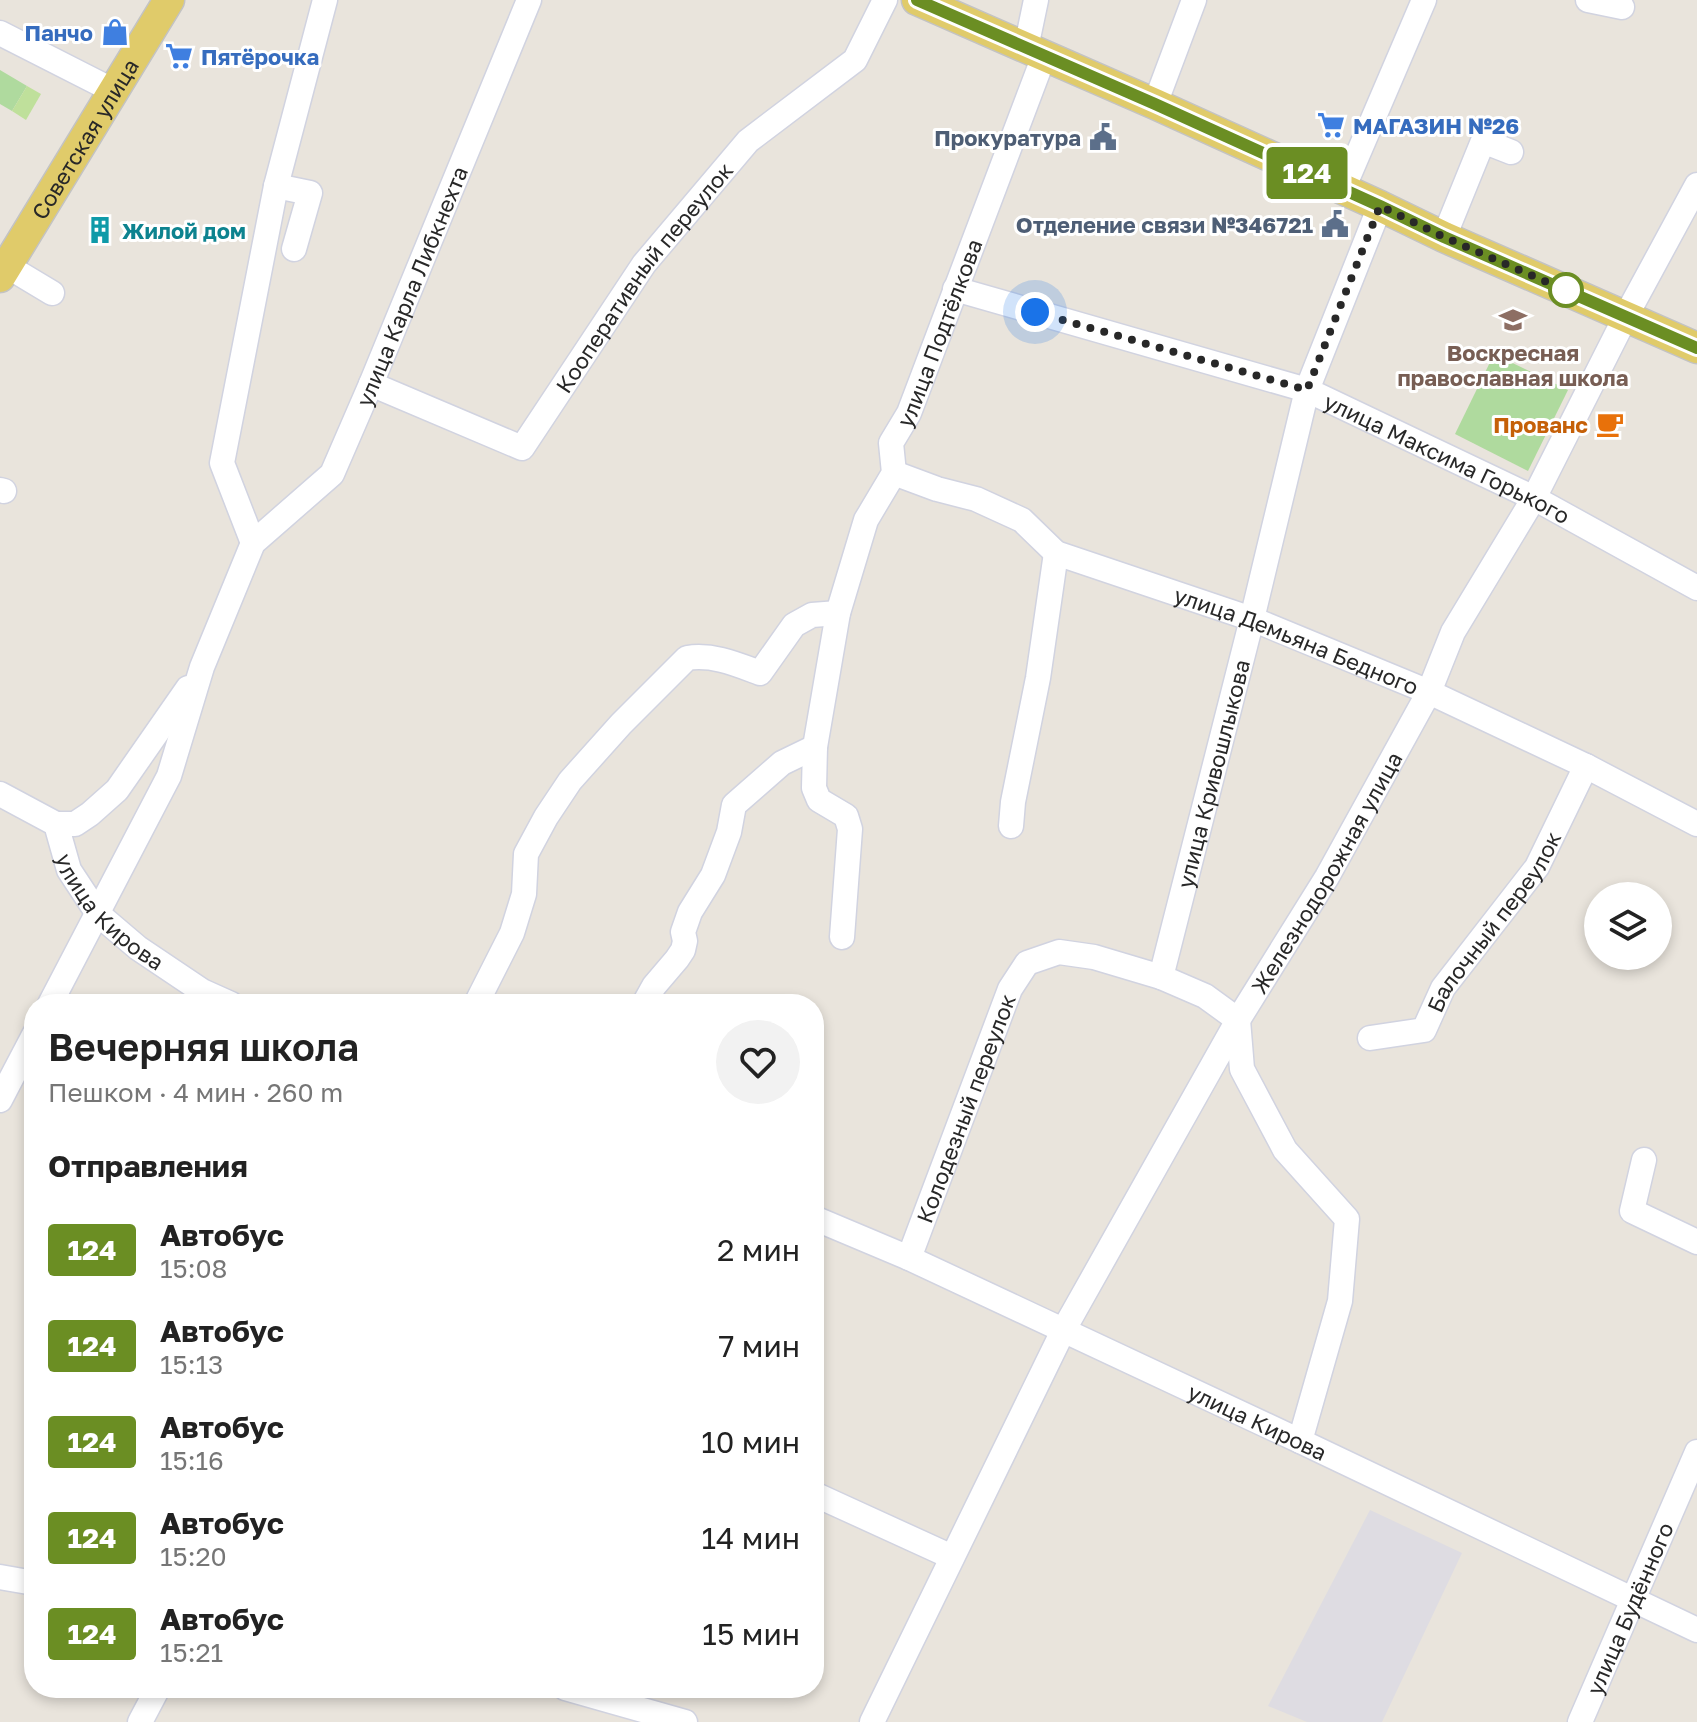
<!DOCTYPE html>
<html lang="ru">
<head>
<meta charset="utf-8">
<style>
  :root { --surface:#fff; --page:#f2f2f2; --text:#222; --muted:#767676 }
  body { margin:0; font-family:"Golos Text",sans-serif; background:var(--page); color:var(--text); height:100vh; display:flex; flex-direction:column; font-size:30px; white-space:nowrap }
  * { box-sizing:border-box; margin:0 }
  p { font-size:26px; color:var(--muted) }
  .icon { flex:none; width:44px; height:44px; fill:none; stroke:currentColor; stroke-width:2; stroke-linecap:round; stroke-linejoin:round }
  .map { position:relative; flex:1; overflow:hidden }
  .side { position:absolute; left:24px; top:994px; width:800px; height:704px; display:flex; flex-direction:column; background:var(--surface); border-radius:32px; box-shadow:0 4px 12px #0003 }
  .side>* { flex:none }
  .badge { padding:0 16px; border-radius:6px; font-size:28px; line-height:52px }
  .controls { position:absolute; left:1584px; top:882px; display:grid; gap:16px }
  .controls a { display:grid; place-items:center; width:88px; height:88px; border-radius:50%; background:var(--surface); box-shadow:0 4px 12px #0003; font-size:40px }
  .you { position:absolute; width:40px; height:40px; margin:-20px; border:6px solid #fff; border-radius:50%; background:#1a73e8; box-shadow:0 0 0 12px #1a73e833 }
  .map>.badge { position:absolute; translate:-50% -50%; box-shadow:0 0 0 4px #fff }
  h2 { padding:0 24px; font-size:30px; line-height:72px }
  .round { display:grid; place-items:center; flex:none; width:84px; height:84px; border-radius:42px; background:var(--page) }
  .summary { display:flex; align-items:center; justify-content:space-between; height:136px; padding:0 24px }
  h1 { font-size:38px; font-weight:600; line-height:60px }
  ul { padding:0; list-style:none }
  li { display:flex; align-items:center; gap:24px; height:96px; padding:0 24px }
  li div { flex:1 }
  li b { display:block; font-size:30px }
  li em { font-style:normal }
  li .badge { min-width:88px; font-weight:700; text-align:center }
  .map>svg:first-child { display:block }
  .industrial { fill:#dedce2 }
  .green { fill:#afda9e }
  .pitch { fill:#bfe09b }
  .lines { fill:none; stroke-linecap:round; stroke-linejoin:round }
  .minor-casing { stroke:#d1d3e0; stroke-width:27 }
  .major-casing { stroke:#c3c3c3; stroke-width:33 }
  .minor { stroke:#fff; stroke-width:24 }
  .major { stroke:#e0cb6a; stroke-width:30 }
  .line-casing { stroke:#fff; stroke-width:18 }
  .line { stroke:#6b8e23; stroke-width:12 }
  .walk { stroke:#282828; stroke-width:8; stroke-dasharray:0 14.4 }
  .stop-dot { fill:#fff; stroke:#6b8e23; stroke-width:4 }
  .labels { text-anchor:middle; dominant-baseline:central; stroke-width:6; stroke-linejoin:round; paint-order:stroke }
  .shop-label { font-size:22px; font-weight:bold; fill:#366cbe; stroke:#fff; text-anchor:start }
  .service-label { font-size:22px; font-weight:bold; fill:#4e5e75; stroke:#fff; text-anchor:end }
  .street-label { font-size:22px; fill:#282828; stroke:#fff }
  .culture-label { font-size:22px; font-weight:bold; fill:#0d838f; stroke:#fff; text-anchor:start }
  .education-label { font-size:22px; font-weight:bold; fill:#785e54; stroke:#fff }
  .food-label { font-size:22px; font-weight:bold; fill:#c56008; stroke:#fff; text-anchor:end }
</style>
</head>
<body>
<div class="map">
<svg width="1697" height="1722" viewBox="0 0 1697 1722">
  <rect width="100%" height="100%" fill="#e9e4dc"/>
  <polygon class="industrial" points="1370,1510 1462,1553 1382,1722 1307,1722 1268,1706"/>
  <g class="green">
    <polygon points="0,70 27,86 12,111 0,104"/>
    <polygon points="1494,354 1568,390 1528,471 1455,434"/>
  </g>
  <polygon class="pitch" points="27,86 41,94 26,120 12,111"/>
  <g class="lines">
    <g class="minor-casing">
      <g id="minor">
        <polyline points="1588,0 1622,7"/>
        <polyline points="0,33 114,91"/>
        <polyline points="1026,48 1036,0"/>
        <polyline points="1155,104 1194,0"/>
        <polyline points="276,186 310,193 294,249"/>
        <polyline points="1343,189 1424,0"/>
        <polyline points="1444,237 1483,141 1511,152"/>
        <polyline points="7,266 52,293"/>
        <path id="s1" d="M955 289 1307 390 1534 498 1697 588"/>
        <path id="s2" d="M371 384 522 448 644 264 748 141 855 60 885 0"/>
        <path id="s3" d="M894 473 937 489 976 499 1022 520 1056 553 1252 619 1429 692 1586 766 1697 824"/>
        <polyline points="0,490 4,491"/>
        <polyline points="253,543 222,463 276,186 325,0"/>
        <path id="s4" d="M0 794 56 824 69 870 98 914 138 948 202 991 231 1004"/>
        <polyline points="56,824 75,824 90,814 117,790 188,688"/>
        <polyline points="1011,826 1013,802 1038,678 1056,553"/>
        <path id="s5" d="M842 937 850 829 846 816 819 800 814 788 815 747 838 613 866 520 894 473 891 443 909 413 1044 56"/>
        <path id="s6" d="M50 1004 169 776 202 667 253 543 332 474 371 384 529 0"/>
        <path d="M476 1004 512 933 524 894 526 854 546 817 570 781 621 724 687 658C713 654 736 664 760 673L794 625 812 615 838 613"/>
        <polyline points="644,1004 654,986 677,959 683,950 685,941 683,932 690,912 713,875 729,832 734,805 782,763 815,747"/>
        <path id="s7" d="M1370 1038 1424 1030 1443 988 1537 867 1586 766"/>
        <polyline points="0,1100 34,1035"/>
        <polyline points="1644,1160 1632,1211 1697,1242"/>
        <path id="s8" d="M814 1218 909 1258 1300 1441 1697 1630"/>
        <path id="s9" d="M909 1258 1010 989 1027 963 1059 952 1094 957 1161 977"/>
        <path id="s10" d="M1300 1441 1340 1301 1347 1219 1285 1150 1242 1069 1238 1020 1205 996 1161 977 1252 619 1307 390 1380 206"/>
        <polyline points="814,1494 952,1557"/>
        <polyline points="0,1577 34,1583"/>
        <polyline points="565,1688 685,1722"/>
        <polyline points="140,1722 158,1688"/>
        <path id="s11" d="M872 1722 1063 1331 1238 1020 1327 877 1429 692 1453 632 1534 498 1626 316 1697 185"/>
        <path id="s12" d="M1580 1722 1697 1452"/>
      </g>
    </g>
    <g class="major-casing">
      <g id="major">
        <polyline points="917,0 1155,104 1380,206 1444,237 1697,348"/>
        <path id="s13" d="M0 277 169 0"/>
      </g>
    </g>
    <use href="#minor" class="minor"/>
    <use href="#major" class="major"/>
  </g>
  <g class="lines">
    <g class="line-casing">
      <polyline id="line" points="917,0 1155,104 1380,206 1444,237 1697,348"/>
    </g>
    <use href="#line" class="line"/>
    <polyline class="walk" points="1035,312 1307,390 1380,206 1444,237 1574,294 1566,290"/>
  </g>
  <defs>
    <g id="shop-bare" transform="scale(2.16)"><path d="M-5-2.5h2.3a2.7 3.5 0 0 1 5.4 0H5L5.5 6h-11ZM-1.5-2.5h3a1.5 2.3 0 0 0-3 0Z" fill="#3f7fe0" stroke="#fff" stroke-width="2.5" paint-order="stroke"/></g>
    <g id="supermarket-bare" transform="scale(2.16)"><path d="M-6-5.5h2.5l.6 2H6L4.5 2H-2.5L-4.4-4H-6ZM-1.5 3.2a1.3 1.3 0 1 0 .1 0ZM3 3.2a1.3 1.3 0 1 0 .1 0Z" fill="#3f7fe0" stroke="#fff" stroke-width="2.5" paint-order="stroke"/></g>
    <g id="civic-bare" transform="scale(2.16)"><path d="M-.6-6.5H3V-4.5H.6V-3L4-1V1h2V6H-6V1h2V-1L-.6-3ZM-1.2 2.5V6h2.4V2.5Z" fill="#5c6f8a" stroke="#fff" stroke-width="2.5" paint-order="stroke"/></g>
    <g id="building-bare" transform="scale(2.16)"><path d="M-4-6H4V6H1V3H-1V6H-4ZM-2.5-4.3h1.7v1.8h-1.7ZM.8-4.3h1.7v1.8H.8ZM-2.5-1h1.7V.8h-1.7ZM.8-1h1.7V.8H.8Z" fill="#0f9aa8" stroke="#fff" stroke-width="2.5" paint-order="stroke"/></g>
    <g id="school-bare" transform="scale(2.16)"><path d="M0-5L7-2L0 1L-7-2ZM-4 1L0 2.5L4 1V4Q0 6-4 4Z" fill="#8d6e63" stroke="#fff" stroke-width="2.5" paint-order="stroke"/></g>
    <g id="cafe-bare" transform="scale(2.16)"><path d="M-5.5-4.5H6V0H3Q3 3.5 0 3.5H-2.5Q-5.5 3.5-5.5 0ZM3-3.2v2h1.7v-2ZM-6 4.5H4V6H-6Z" fill="#e8710a" stroke="#fff" stroke-width="2.5" paint-order="stroke"/></g>
  </defs>
  <g fill-rule="evenodd">
    <use href="#shop-bare" x="115" y="32"/>
    <use href="#supermarket-bare" x="179" y="56"/>
    <use href="#supermarket-bare" x="1331" y="125"/>
    <use href="#civic-bare" x="1103" y="137"/>
    <use href="#civic-bare" x="1335" y="224"/>
    <use href="#building-bare" x="100" y="230"/>
    <use href="#school-bare" x="1513" y="320"/>
    <use href="#cafe-bare" x="1610" y="424"/>
  </g>
  <circle class="stop-dot" cx="1566" cy="290" r="16"/>
  <g class="labels">
    <g class="shop-label">
      <text x="93" y="32" text-anchor="end">Панчо</text>
      <text x="201" y="56">Пятёрочка</text>
      <text x="1353" y="125">МАГАЗИН №26</text>
    </g>
    <g class="service-label">
      <text x="1081" y="137">Прокуратура</text>
      <text x="1313" y="224">Отделение связи №346721</text>
    </g>
    <g class="street-label">
      <text stroke="none"><textPath href="#s13" startOffset="162">Советская улица</textPath></text>
      <text stroke="none"><textPath href="#s2" startOffset="374">Кооперативный переулок</textPath></text>
      <text stroke="none"><textPath href="#s6" startOffset="814">улица Карла Либкнехта</textPath></text>
      <text stroke="none"><textPath href="#s5" startOffset="646">улица Подтёлкова</textPath></text>
      <text stroke="none"><textPath href="#s1" startOffset="522">улица Максима Горького</textPath></text>
      <text stroke="none"><textPath href="#s3" startOffset="440">улица Демьяна Бедного</textPath></text>
      <text stroke="none"><textPath href="#s10" startOffset="760">улица Кривошлыкова</textPath></text>
      <text stroke="none"><textPath href="#s11" startOffset="964">Железнодорожная улица</textPath></text>
      <text stroke="none"><textPath href="#s4" startOffset="170">улица Кирова</textPath></text>
      <text stroke="none"><textPath href="#s7" startOffset="184">Балочный переулок</textPath></text>
      <text stroke="none"><textPath href="#s9" startOffset="160">Колодезный переулок</textPath></text>
      <text stroke="none"><textPath href="#s8" startOffset="488">улица Кирова</textPath></text>
      <text stroke="none"><textPath href="#s12" startOffset="124">улица Будённого</textPath></text>
    </g>
    <g class="culture-label">
      <text x="122" y="230">Жилой дом</text>
    </g>
    <g class="education-label">
      <text x="1513" y="352">Воскресная<tspan x="1513" dy="25">православная школа</tspan></text>
    </g>
    <g class="food-label">
      <text x="1588" y="424">Прованс</text>
    </g>
  </g>
</svg>
<div class="controls">
<a><svg class="icon" aria-label="layers" viewBox="0 0 24 24"><path d="M12 4l9 5-9 5-9-5zM3 14l9 5 9-5"/></svg></a>
</div>
<div class="you" style="left:1035px;top:312px"></div>
<b class="badge" style="left:1307px;top:173px;background:#6b8e23;color:#fff">124</b>
<section class="side">
<div class="summary"><div><h1>Вечерняя школа</h1><p>Пешком · 4 мин · 260 m</p></div><a class="round"><svg class="icon" aria-label="heart" viewBox="0 0 24 24"><path d="M12 20l-8-8c-3-5 5-10 8-4 3-6 11-1 8 4z"/></svg></a></div>
<h2>Отправления</h2>
<ul>
<li><span class="badge" style="background:#6b8e23;color:#fff">124</span><div><b>Автобус</b><p>15:08</p></div><em>2 мин</em></li>
<li><span class="badge" style="background:#6b8e23;color:#fff">124</span><div><b>Автобус</b><p>15:13</p></div><em>7 мин</em></li>
<li><span class="badge" style="background:#6b8e23;color:#fff">124</span><div><b>Автобус</b><p>15:16</p></div><em>10 мин</em></li>
<li><span class="badge" style="background:#6b8e23;color:#fff">124</span><div><b>Автобус</b><p>15:20</p></div><em>14 мин</em></li>
<li><span class="badge" style="background:#6b8e23;color:#fff">124</span><div><b>Автобус</b><p>15:21</p></div><em>15 мин</em></li>
</ul>
</section>
</div>
</body>
</html>
